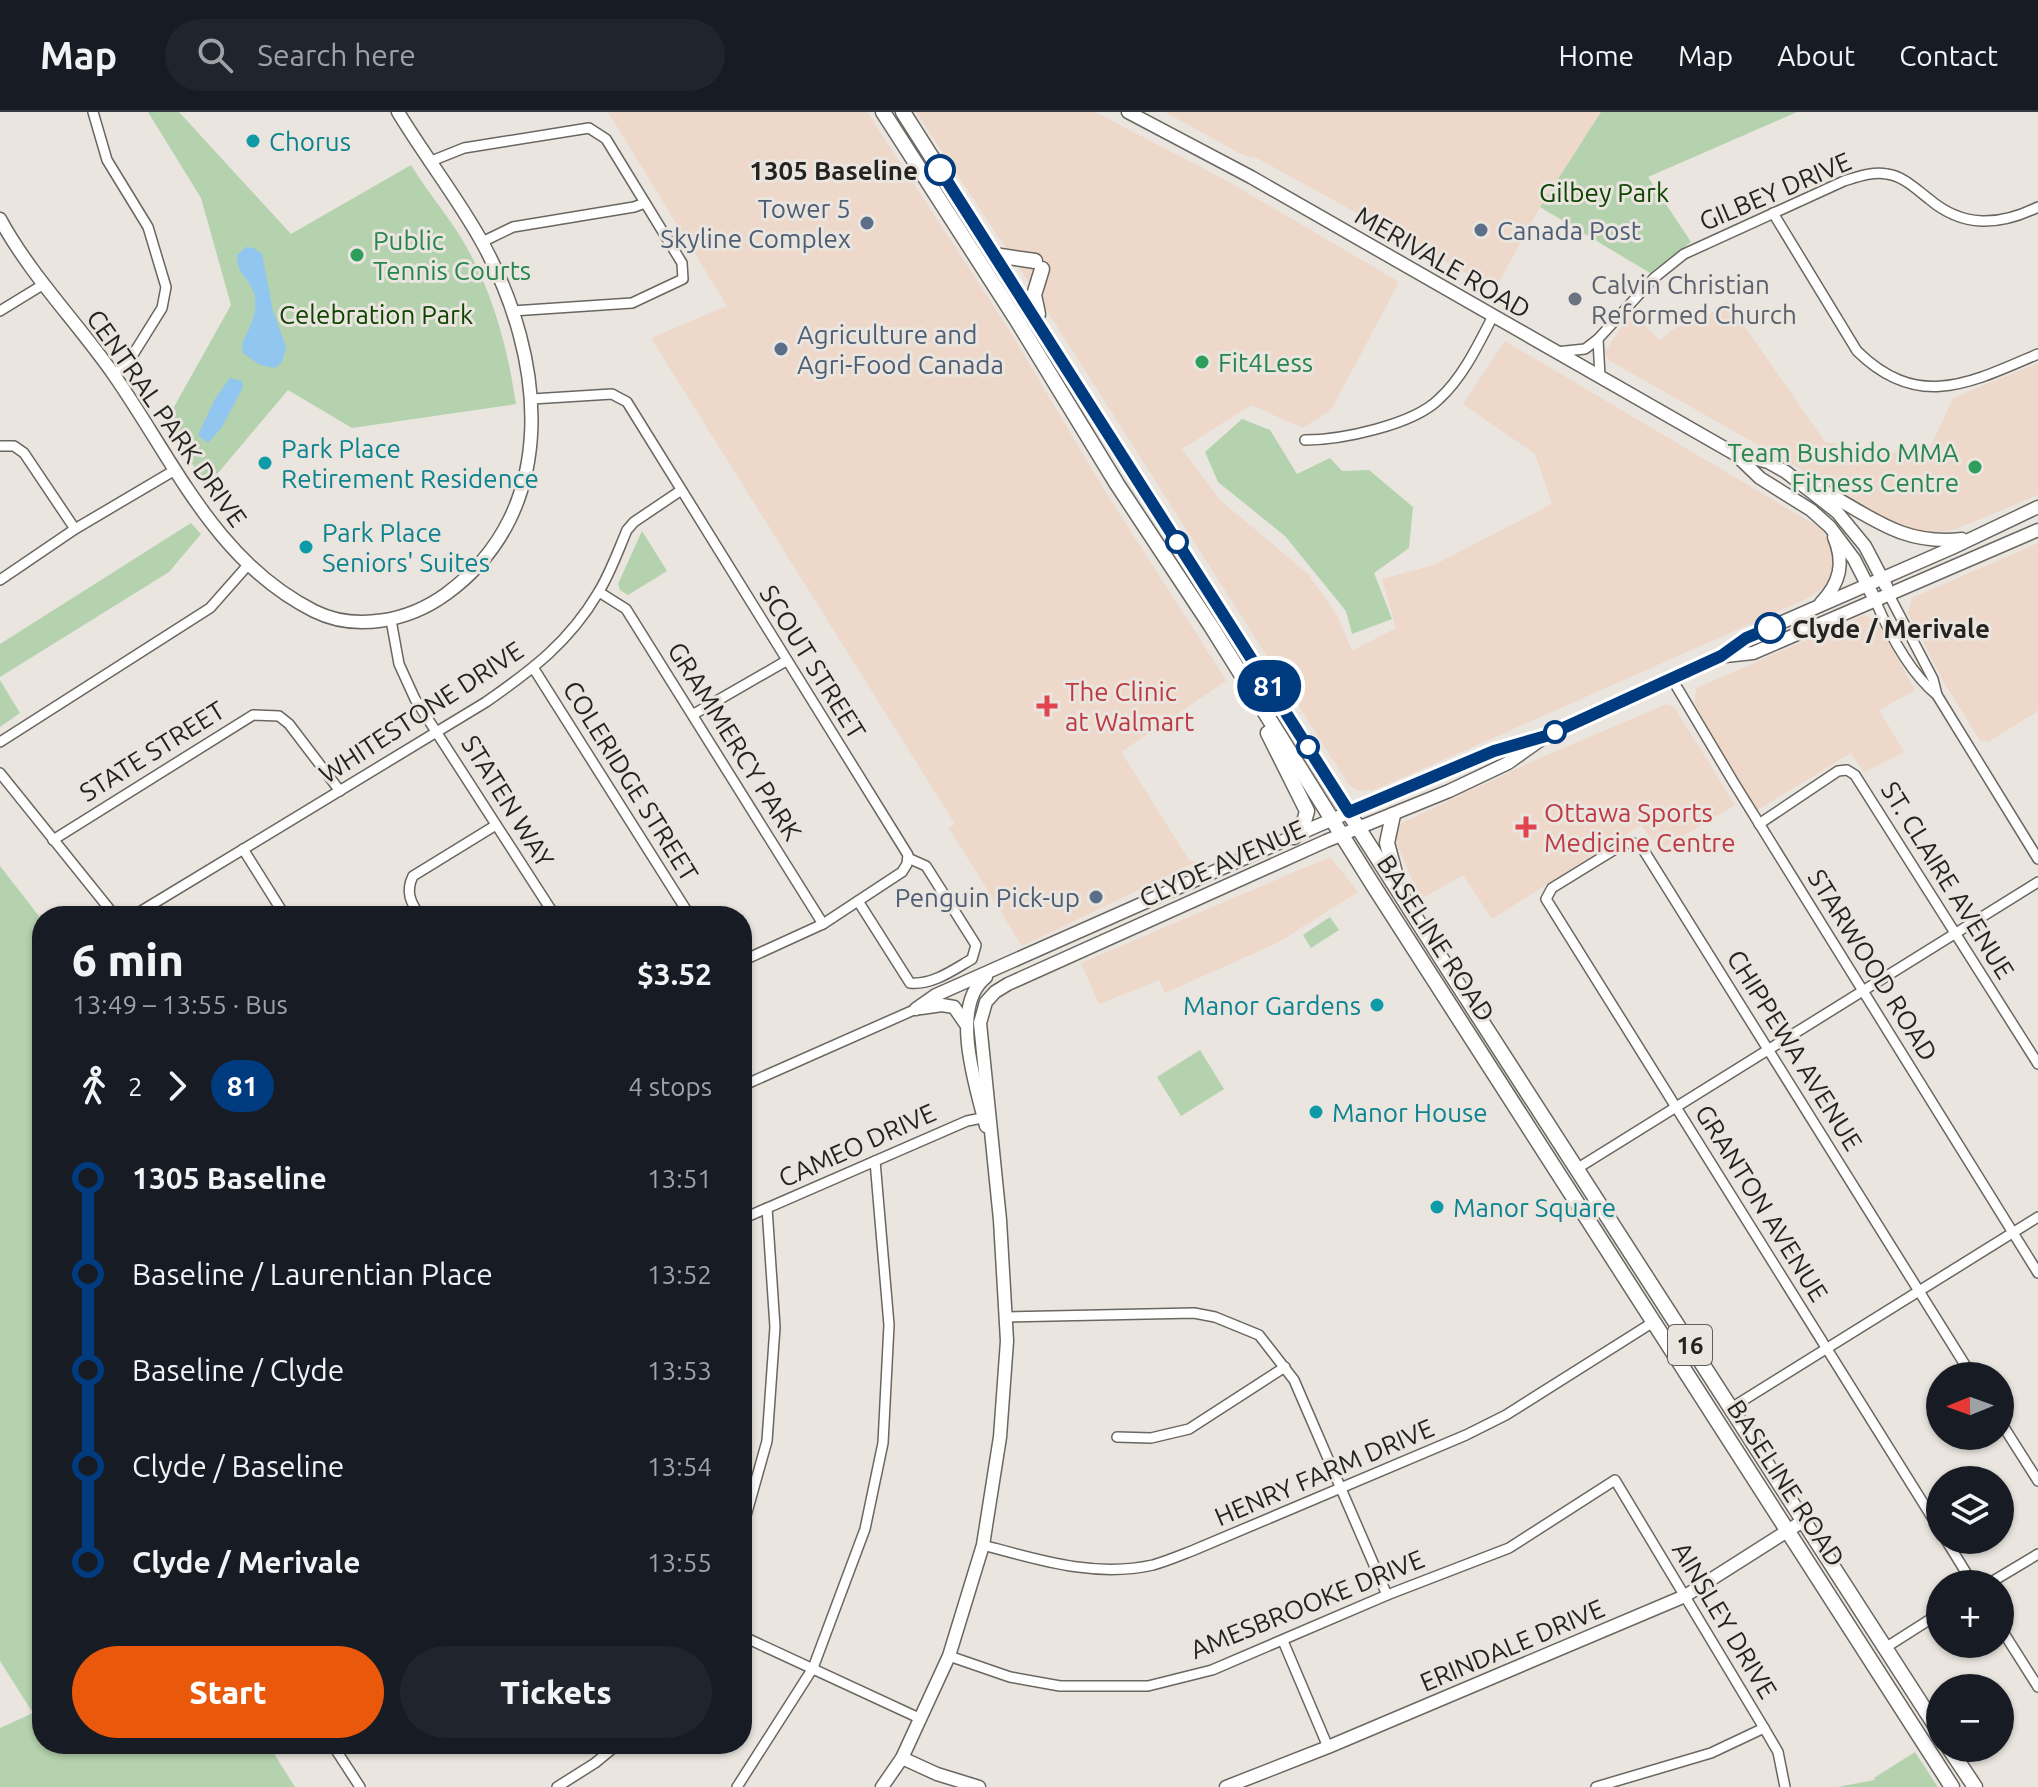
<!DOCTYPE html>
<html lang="en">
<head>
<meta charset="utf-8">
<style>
  :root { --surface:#171b24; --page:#20242c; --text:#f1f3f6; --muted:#9ea1a6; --line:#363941; --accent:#ea580c }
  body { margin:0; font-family:Ubuntu,sans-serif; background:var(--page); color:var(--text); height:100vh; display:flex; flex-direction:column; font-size:30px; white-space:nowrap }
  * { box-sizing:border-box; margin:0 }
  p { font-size:26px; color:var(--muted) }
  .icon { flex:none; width:44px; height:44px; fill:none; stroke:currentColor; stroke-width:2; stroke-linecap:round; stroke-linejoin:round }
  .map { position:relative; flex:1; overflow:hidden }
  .side { position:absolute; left:32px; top:794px; width:720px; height:848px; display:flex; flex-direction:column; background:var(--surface); border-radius:32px; box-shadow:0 2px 6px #0004 }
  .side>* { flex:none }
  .badge { padding:0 16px; border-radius:26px; font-size:28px; line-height:52px }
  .needle { width:52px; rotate:269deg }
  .fabs { position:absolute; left:1926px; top:1250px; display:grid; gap:16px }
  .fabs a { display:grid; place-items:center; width:88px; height:88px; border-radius:50%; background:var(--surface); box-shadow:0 2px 6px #0004; font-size:40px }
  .map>.badge { position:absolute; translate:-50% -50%; box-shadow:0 0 0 4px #fff }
  .legs { display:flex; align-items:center; gap:12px; height:88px; padding:0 40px; font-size:26px }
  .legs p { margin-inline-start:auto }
  .head { display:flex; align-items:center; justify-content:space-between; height:136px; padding:0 40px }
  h1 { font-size:44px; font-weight:800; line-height:60px }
  .action { display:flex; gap:16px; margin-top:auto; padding:16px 40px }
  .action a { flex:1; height:92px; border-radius:48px; background:var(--accent); color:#fff; font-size:32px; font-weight:800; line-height:92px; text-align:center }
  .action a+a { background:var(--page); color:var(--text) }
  ul { padding:0 40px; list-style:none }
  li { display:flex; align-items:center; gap:28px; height:96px; font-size:30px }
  li i { display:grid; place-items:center; width:12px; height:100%; margin:0 10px; background:currentColor }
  li i::after { content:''; width:20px; height:20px; margin:-10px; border:6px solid; border-radius:50%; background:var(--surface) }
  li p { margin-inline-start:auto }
  li:first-child i { background:linear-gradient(#0000 50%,currentColor 0) }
  li:last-child i { background:linear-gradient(currentColor 50%,#0000 0) }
  header { display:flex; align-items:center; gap:48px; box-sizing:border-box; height:112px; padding:0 40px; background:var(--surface); border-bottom:2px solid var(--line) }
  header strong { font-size:38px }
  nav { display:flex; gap:44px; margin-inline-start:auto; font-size:28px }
  .search { width:560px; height:72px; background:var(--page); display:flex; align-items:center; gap:20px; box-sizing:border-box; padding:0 28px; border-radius:44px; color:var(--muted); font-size:30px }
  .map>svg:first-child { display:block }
  .commercial { fill:#edd8ca }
  .green { fill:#b4d2ad }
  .water { fill:#91c6f0 }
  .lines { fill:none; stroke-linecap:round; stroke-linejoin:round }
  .street-casing { stroke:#6a6660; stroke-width:12 }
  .secondary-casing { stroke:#6a6660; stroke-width:15 }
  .primary-casing { stroke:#6a6660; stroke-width:17 }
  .street { stroke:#fff; stroke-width:9 }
  .secondary { stroke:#fff; stroke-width:12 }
  .primary { stroke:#fff; stroke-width:14 }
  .line-1-casing { stroke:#fff; stroke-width:18 }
  .line-1 { stroke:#003b80; stroke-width:12 }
  .culture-dot { fill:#0f9aa8; stroke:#eae5df; stroke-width:3 }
  .stop-1-dot { fill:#fff; stroke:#003b80; stroke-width:4 }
  .service-dot { fill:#5c6f8a; stroke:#eae5df; stroke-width:3 }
  .leisure-dot { fill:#2e9e5b; stroke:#eae5df; stroke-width:3 }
  .worship-dot { fill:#6b7280; stroke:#eae5df; stroke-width:3 }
  .health-dot { fill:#e0444e; stroke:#eae5df; stroke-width:3 }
  .labels { text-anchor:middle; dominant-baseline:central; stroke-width:6; stroke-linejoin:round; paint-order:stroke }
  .shield { fill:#eae5df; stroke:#605d5a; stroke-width:2 }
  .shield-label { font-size:24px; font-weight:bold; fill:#252321 }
  .culture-label { font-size:26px; fill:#0d838f; stroke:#eae5df; text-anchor:start }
  .stop-label { font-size:26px; font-weight:bold; fill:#252321; stroke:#eae5df; text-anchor:end }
  .street-label { font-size:26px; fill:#252321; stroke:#eae5df }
  .park-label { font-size:26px; fill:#0e4400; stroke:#eae5df }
  .service-label { font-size:26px; fill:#4e5e75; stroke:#eae5df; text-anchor:end }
  .leisure-label { font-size:26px; fill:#27864d; stroke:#eae5df; text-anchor:start }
  .worship-label { font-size:26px; fill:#5b616d; stroke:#eae5df; text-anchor:start }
  .health-label { font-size:26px; fill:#be3a42; stroke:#eae5df; text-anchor:start }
</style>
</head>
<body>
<header>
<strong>Map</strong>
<div class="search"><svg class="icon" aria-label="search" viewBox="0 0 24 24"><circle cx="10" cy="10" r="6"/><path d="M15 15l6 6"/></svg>Search here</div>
<nav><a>Home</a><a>Map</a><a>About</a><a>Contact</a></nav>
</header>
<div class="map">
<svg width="2038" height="1675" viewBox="0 0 2038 1675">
  <rect width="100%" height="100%" fill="#eae5df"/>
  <g class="commercial">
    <polygon points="608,0 867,0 1008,216 1108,384 1223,563 1226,569 1121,640 1189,748 1196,750 1022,834 949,716 955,712 651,226 727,194"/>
    <polygon points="916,0 1095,0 1229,70 1399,170 1331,298 1303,316 1251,293 1182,337 1220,388 1308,462 1337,503 1352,539 1396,516 1382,467 1434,453 1552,392 1535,342 1463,292 1505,229 1822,417 1831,436 1833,456 1825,475 1808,486 1502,622 1376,677 1359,679 1349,673 1041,189"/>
    <polygon points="1165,0 1601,0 1540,95 1495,177 1257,46 1243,43"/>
    <polygon points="1727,189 1825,330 1926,345 1953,286 2038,251 2038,383 1953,418 1930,421 1906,417 1610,249 1604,241 1632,200 1659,228 1687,208 1696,213"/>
    <polygon points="2038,431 2038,599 1988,630 1980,628 1946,574 1908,501 1912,486"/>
    <polygon points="1864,503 1876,509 1915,578 1879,598 1904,640 1864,660 1851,641 1754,700 1694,590 1697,576"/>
    <polygon points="1667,592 1674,595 1735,693 1660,738 1641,713 1492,807 1463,763 1421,787 1396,731 1396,721 1402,711 1535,648"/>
    <polygon points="1330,745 1358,780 1277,831 1165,881 1159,868 1099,892 1081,851"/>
  </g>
  <g class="green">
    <path d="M148 0H179L291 122 411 53C426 78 445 100 460 124 492 176 507 233 516 292L352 316 288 278 207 374 160 304 174 295 231 193 201 86Z"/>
    <polygon points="1601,0 1797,0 1648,65 1691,130 1650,161 1540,95"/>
    <polygon points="1242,307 1270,318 1297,362 1330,346 1342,359 1369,358 1413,395 1409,436 1374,461 1392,507 1352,522 1346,499 1285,424 1218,370 1205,340"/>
    <polygon points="191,411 201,422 169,460 0,565 0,532"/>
    <polygon points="642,419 667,459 628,483 620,478 618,472"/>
    <polygon points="0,568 20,601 0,615"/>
    <polygon points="0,754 42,808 42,1264 39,1265 42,1270 42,1632 268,1632 295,1675 0,1675 0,1616 33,1601 0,1549"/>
    <polygon points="1330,805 1339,818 1311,836 1303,823"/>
    <polygon points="1200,938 1224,977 1181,1004 1157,965"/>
    <polygon points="1915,1640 1938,1675 1837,1675 1875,1668 1874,1666"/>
  </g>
  <g class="water">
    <path d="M246 135 254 136 262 142 273 199 286 235 282 250 275 256 260 253 243 241 242 232C251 213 263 192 249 171 242 160 237 158 237 143Z"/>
    <polygon points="230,266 242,269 243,275 222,315 208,331 198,323 215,287"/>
  </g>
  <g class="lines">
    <g class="street-casing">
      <g id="street">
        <polyline points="93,0 107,48 148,115 166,175 162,196 129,249 114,263"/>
        <polyline points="429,50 464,36 589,16 606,27 682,151 683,167 632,191 512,199"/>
        <path d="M1773 101 1857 239C1918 299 1970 271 2038 242"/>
        <polyline points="482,130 513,115 634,95 645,91"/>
        <polyline points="0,199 44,172"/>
        <polyline points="1598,227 1600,265"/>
        <path d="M1556 240 1585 237 1598 227 1654 166 1684 142 1844 69C1857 65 1873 59 1887 62 1903 64 1916 77 1929 87 1963 116 1999 114 2038 95"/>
        <polyline points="532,287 612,282 627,290 908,743 907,752 902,760 823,812 742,849"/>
        <path d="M1305 328C1341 328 1413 313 1439 287 1463 265 1478 233 1493 204"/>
        <polyline points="0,334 14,334 24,341 75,417"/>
        <polyline points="0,468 75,417 175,358"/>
        <polyline points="599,480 626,497 823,812"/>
        <polyline points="1889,483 1933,567 1937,583 2038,747"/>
        <path d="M1875 488C1889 521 1910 561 1937 583"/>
        <polyline points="391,508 399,552 415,587 555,804"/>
        <polyline points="534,557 690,804"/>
        <polyline points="1672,567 1734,671 2038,1161"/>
        <polyline points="694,602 786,549"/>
        <polyline points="0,630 210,496 248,453"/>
        <polyline points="0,661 115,804"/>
        <polyline points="1759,712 1838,659 1847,658 1855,663 2038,952"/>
        <polyline points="53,728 253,603 279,604 289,612 340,679"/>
        <polyline points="243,737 285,804"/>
        <path d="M858 789 910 871C933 873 953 858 972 847L976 833 926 754 908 746"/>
        <path d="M133 804 486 590C532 558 569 530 598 481 610 462 618 439 627 418L634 410 680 379"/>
        <path d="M420 804C411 791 405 780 413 764L496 713"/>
        <polyline points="742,974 916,897"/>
        <polyline points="1578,1056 2038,770"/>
        <polyline points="742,1107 967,1009 987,1005"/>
        <polyline points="1007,1205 1194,1201 1215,1205 1259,1223 1294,1268 1387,1483"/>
        <polyline points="1731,1296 2038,1105"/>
        <polyline points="2000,1309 2038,1369"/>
        <polyline points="1117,1325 1151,1326 1189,1317 1285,1255"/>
        <polyline points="742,1418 767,1329 775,1215 767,1096"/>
        <polyline points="1940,1418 1546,787 1552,776 1622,733 1631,730 1641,734 1972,1264"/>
        <polyline points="1946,1428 1973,1472"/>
        <path d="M983 1433C1039 1448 1095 1466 1153 1453 1167 1449 1181 1443 1194 1438L1466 1323 1506 1303 1655 1209"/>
        <polyline points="1988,1472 2038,1442"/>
        <polyline points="2000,1515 2038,1575"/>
        <polyline points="742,1524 919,1606"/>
        <polyline points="1283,1529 1328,1635"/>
        <polyline points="1885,1536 1940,1501"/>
        <polyline points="949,1544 1010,1565 1060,1574 1148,1574 1212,1558 1387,1483 1509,1436 1615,1368 1764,1616 1778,1640 1785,1675"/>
        <polyline points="332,1632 360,1675"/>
        <polyline points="557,1675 595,1651 618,1632"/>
        <polyline points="737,1675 813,1556 865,1417 883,1331 889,1213 875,1049"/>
        <polyline points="1596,1675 1711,1641 1764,1616"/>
      </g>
    </g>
    <g class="secondary-casing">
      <g id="secondary">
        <polyline points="1128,0 1251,65 1735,342 1760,366 1811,398 1830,415 1854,447 1875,488"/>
        <path d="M0 107C31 164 77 210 114 263 174 349 216 450 314 499 356 520 409 509 446 482 562 398 545 245 483 132 458 86 425 45 398 0"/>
        <polyline points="1738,342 1768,350 1786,360 1837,400 1865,434 1886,474"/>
        <path d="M1814 374C1868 401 1898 434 1962 427"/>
        <path d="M1821 491C1840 471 1845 451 1834 425"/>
        <polyline points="1725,544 1753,541 2038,418"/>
        <polyline points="921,896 942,893 954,895 965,911"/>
        <polyline points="916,897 936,883 1317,714 1494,639 1546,624 1721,544 1746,526 1952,436 2038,395"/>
        <path d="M986 1014C976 975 949 894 986 865"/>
        <polyline points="902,1646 937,1662 979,1675"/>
        <polyline points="882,1675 902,1646 949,1544 983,1433 1000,1325 1007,1229 1000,1108 980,911 986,890 995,880 1008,872 1326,729 1449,679 1508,651 1546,624"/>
        <polyline points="1226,1675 1328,1635 1685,1484 1803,1409"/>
      </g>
    </g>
    <g class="primary-casing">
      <g id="primary">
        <polyline points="883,0 1018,210 1117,372 1211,514 1373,773 1952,1675"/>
        <polyline points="903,0 1455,868 1940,1621"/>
        <polyline points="994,143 1035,149"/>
        <polyline points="1038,202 1034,183 1042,157"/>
        <polyline points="1268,621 1307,699 1304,710 1294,725"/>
        <polyline points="1393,703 1387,731 1395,761"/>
        <polyline points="1949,1636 1975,1675"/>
      </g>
    </g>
    <use href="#street" class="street"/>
    <use href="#secondary" class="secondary"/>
    <use href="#primary" class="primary"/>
  </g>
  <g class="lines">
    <g class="line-1-casing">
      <polyline id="line-1" points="940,58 1349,700 1494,639 1546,624 1721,544 1746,526 1770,516"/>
    </g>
    <use href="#line-1" class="line-1"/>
  </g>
  <g class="culture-dot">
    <circle cx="253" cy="29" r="8"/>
    <circle cx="265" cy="351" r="8"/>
    <circle cx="306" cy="435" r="8"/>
    <circle cx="1377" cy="893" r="8"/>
    <circle cx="1316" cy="1000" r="8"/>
    <circle cx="1437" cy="1095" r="8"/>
  </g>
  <g class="stop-1-dot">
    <circle cx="940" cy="58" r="14"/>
    <circle cx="1177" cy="430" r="10"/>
    <circle cx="1770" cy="516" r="14"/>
    <circle cx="1555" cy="620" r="10"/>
    <circle cx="1308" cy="635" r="10"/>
  </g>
  <g class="service-dot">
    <circle cx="867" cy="111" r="8"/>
    <circle cx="1481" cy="118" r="8"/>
    <circle cx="781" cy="237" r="8"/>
    <circle cx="1096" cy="785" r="8"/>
  </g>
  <g class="leisure-dot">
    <circle cx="357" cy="143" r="8"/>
    <circle cx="1202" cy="250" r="8"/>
    <circle cx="1975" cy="355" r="8"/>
  </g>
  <circle class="worship-dot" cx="1575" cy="187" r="8"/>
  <g class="health-dot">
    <path d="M1043 582h8v8h8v8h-8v8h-8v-8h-8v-8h8z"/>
    <path d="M1522 703h8v8h8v8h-8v8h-8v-8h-8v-8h8z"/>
  </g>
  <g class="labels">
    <rect class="shield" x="1668" y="1213" width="44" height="40" rx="6"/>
    <g class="shield-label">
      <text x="1690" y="1233">16</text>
    </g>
    <g class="culture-label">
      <text x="269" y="29">Chorus</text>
      <text x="281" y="336">Park Place<tspan x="281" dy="30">Retirement Residence</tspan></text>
      <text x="322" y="420">Park Place<tspan x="322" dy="30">Seniors' Suites</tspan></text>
      <text x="1361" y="893" text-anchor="end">Manor Gardens</text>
      <text x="1332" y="1000">Manor House</text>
      <text x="1453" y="1095">Manor Square</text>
    </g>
    <g class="stop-label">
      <text x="918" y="58">1305 Baseline</text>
      <text x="1792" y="516" text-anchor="start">Clyde / Merivale</text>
    </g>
    <g class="street-label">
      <text transform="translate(1775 79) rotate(-23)">GILBEY DRIVE</text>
      <text transform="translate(1443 150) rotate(30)">MERIVALE ROAD</text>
      <text transform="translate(167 306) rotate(55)">CENTRAL PARK DRIVE</text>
      <text transform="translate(813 550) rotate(58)">SCOUT STREET</text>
      <text transform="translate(421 600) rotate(-33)">WHITESTONE DRIVE</text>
      <text transform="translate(735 629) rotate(58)">GRAMMERCY PARK</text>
      <text transform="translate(152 639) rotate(-32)">STATE STREET</text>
      <text transform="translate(631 669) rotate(58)">COLERIDGE STREET</text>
      <text transform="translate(508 689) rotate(58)">STATEN WAY</text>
      <text transform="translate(1222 751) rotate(-24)">CLYDE AVENUE</text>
      <text transform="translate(1948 768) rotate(58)">ST. CLAIRE AVENUE</text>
      <text transform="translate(1436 826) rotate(57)">BASELINE ROAD</text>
      <text transform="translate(1873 853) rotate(58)">STARWOOD ROAD</text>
      <text transform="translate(1795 938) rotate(58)">CHIPPEWA AVENUE</text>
      <text transform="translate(857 1033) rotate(-24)">CAMEO DRIVE</text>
      <text transform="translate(1762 1091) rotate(58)">GRANTON AVENUE</text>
      <text transform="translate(1324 1360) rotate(-23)">HENRY FARM DRIVE</text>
      <text transform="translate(1786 1371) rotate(57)">BASELINE ROAD</text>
      <text transform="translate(1307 1492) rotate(-22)">AMESBROOKE DRIVE</text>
      <text transform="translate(1725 1508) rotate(59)">AINSLEY DRIVE</text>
      <text transform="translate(1512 1533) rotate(-23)">ERINDALE DRIVE</text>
    </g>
    <g class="park-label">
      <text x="1604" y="80">Gilbey Park</text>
      <text x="376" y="202">Celebration Park</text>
    </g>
    <g class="service-label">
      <text x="851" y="96">Tower 5<tspan x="851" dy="30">Skyline Complex</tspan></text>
      <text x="1497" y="118" text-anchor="start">Canada Post</text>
      <text x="797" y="222" text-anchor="start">Agriculture and<tspan x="797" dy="30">Agri-Food Canada</tspan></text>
      <text x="1080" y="785">Penguin Pick-up</text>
    </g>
    <g class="leisure-label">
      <text x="373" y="128">Public<tspan x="373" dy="30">Tennis Courts</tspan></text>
      <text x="1218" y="250">Fit4Less</text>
      <text x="1959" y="340" text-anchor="end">Team Bushido MMA<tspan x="1959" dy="30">Fitness Centre</tspan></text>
    </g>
    <g class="worship-label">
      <text x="1591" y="172">Calvin Christian<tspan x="1591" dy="30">Reformed Church</tspan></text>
    </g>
    <g class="health-label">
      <text x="1065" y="579">The Clinic<tspan x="1065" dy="30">at Walmart</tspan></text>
      <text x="1544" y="700">Ottawa Sports<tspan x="1544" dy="30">Medicine Centre</tspan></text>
    </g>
  </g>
</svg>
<div class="fabs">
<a><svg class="needle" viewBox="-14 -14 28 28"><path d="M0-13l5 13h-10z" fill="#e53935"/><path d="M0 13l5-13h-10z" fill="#9ea1a6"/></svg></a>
<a><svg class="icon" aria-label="layers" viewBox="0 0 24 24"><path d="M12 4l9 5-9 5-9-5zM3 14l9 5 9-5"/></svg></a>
<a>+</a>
<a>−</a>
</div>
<b class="badge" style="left:1269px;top:574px;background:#003b80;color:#fff">81</b>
<section class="side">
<div class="head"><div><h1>6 min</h1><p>13:49 – 13:55 · Bus</p></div><b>$3.52</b></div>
<div class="legs"><svg class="icon" aria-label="walk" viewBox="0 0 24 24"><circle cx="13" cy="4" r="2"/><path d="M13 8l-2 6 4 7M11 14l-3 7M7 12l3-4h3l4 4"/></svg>2<svg class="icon" aria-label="forward" viewBox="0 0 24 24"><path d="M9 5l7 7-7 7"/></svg><b class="badge" style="background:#003b80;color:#fff">81</b><p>4 stops</p></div>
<ul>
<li><i style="color:#003b80"></i><b>1305 Baseline</b><p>13:51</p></li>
<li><i style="color:#003b80"></i><span>Baseline / Laurentian Place</span><p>13:52</p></li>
<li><i style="color:#003b80"></i><span>Baseline / Clyde</span><p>13:53</p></li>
<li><i style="color:#003b80"></i><span>Clyde / Baseline</span><p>13:54</p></li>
<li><i style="color:#003b80"></i><b>Clyde / Merivale</b><p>13:55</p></li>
</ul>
<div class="action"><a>Start</a><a>Tickets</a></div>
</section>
</div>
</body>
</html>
